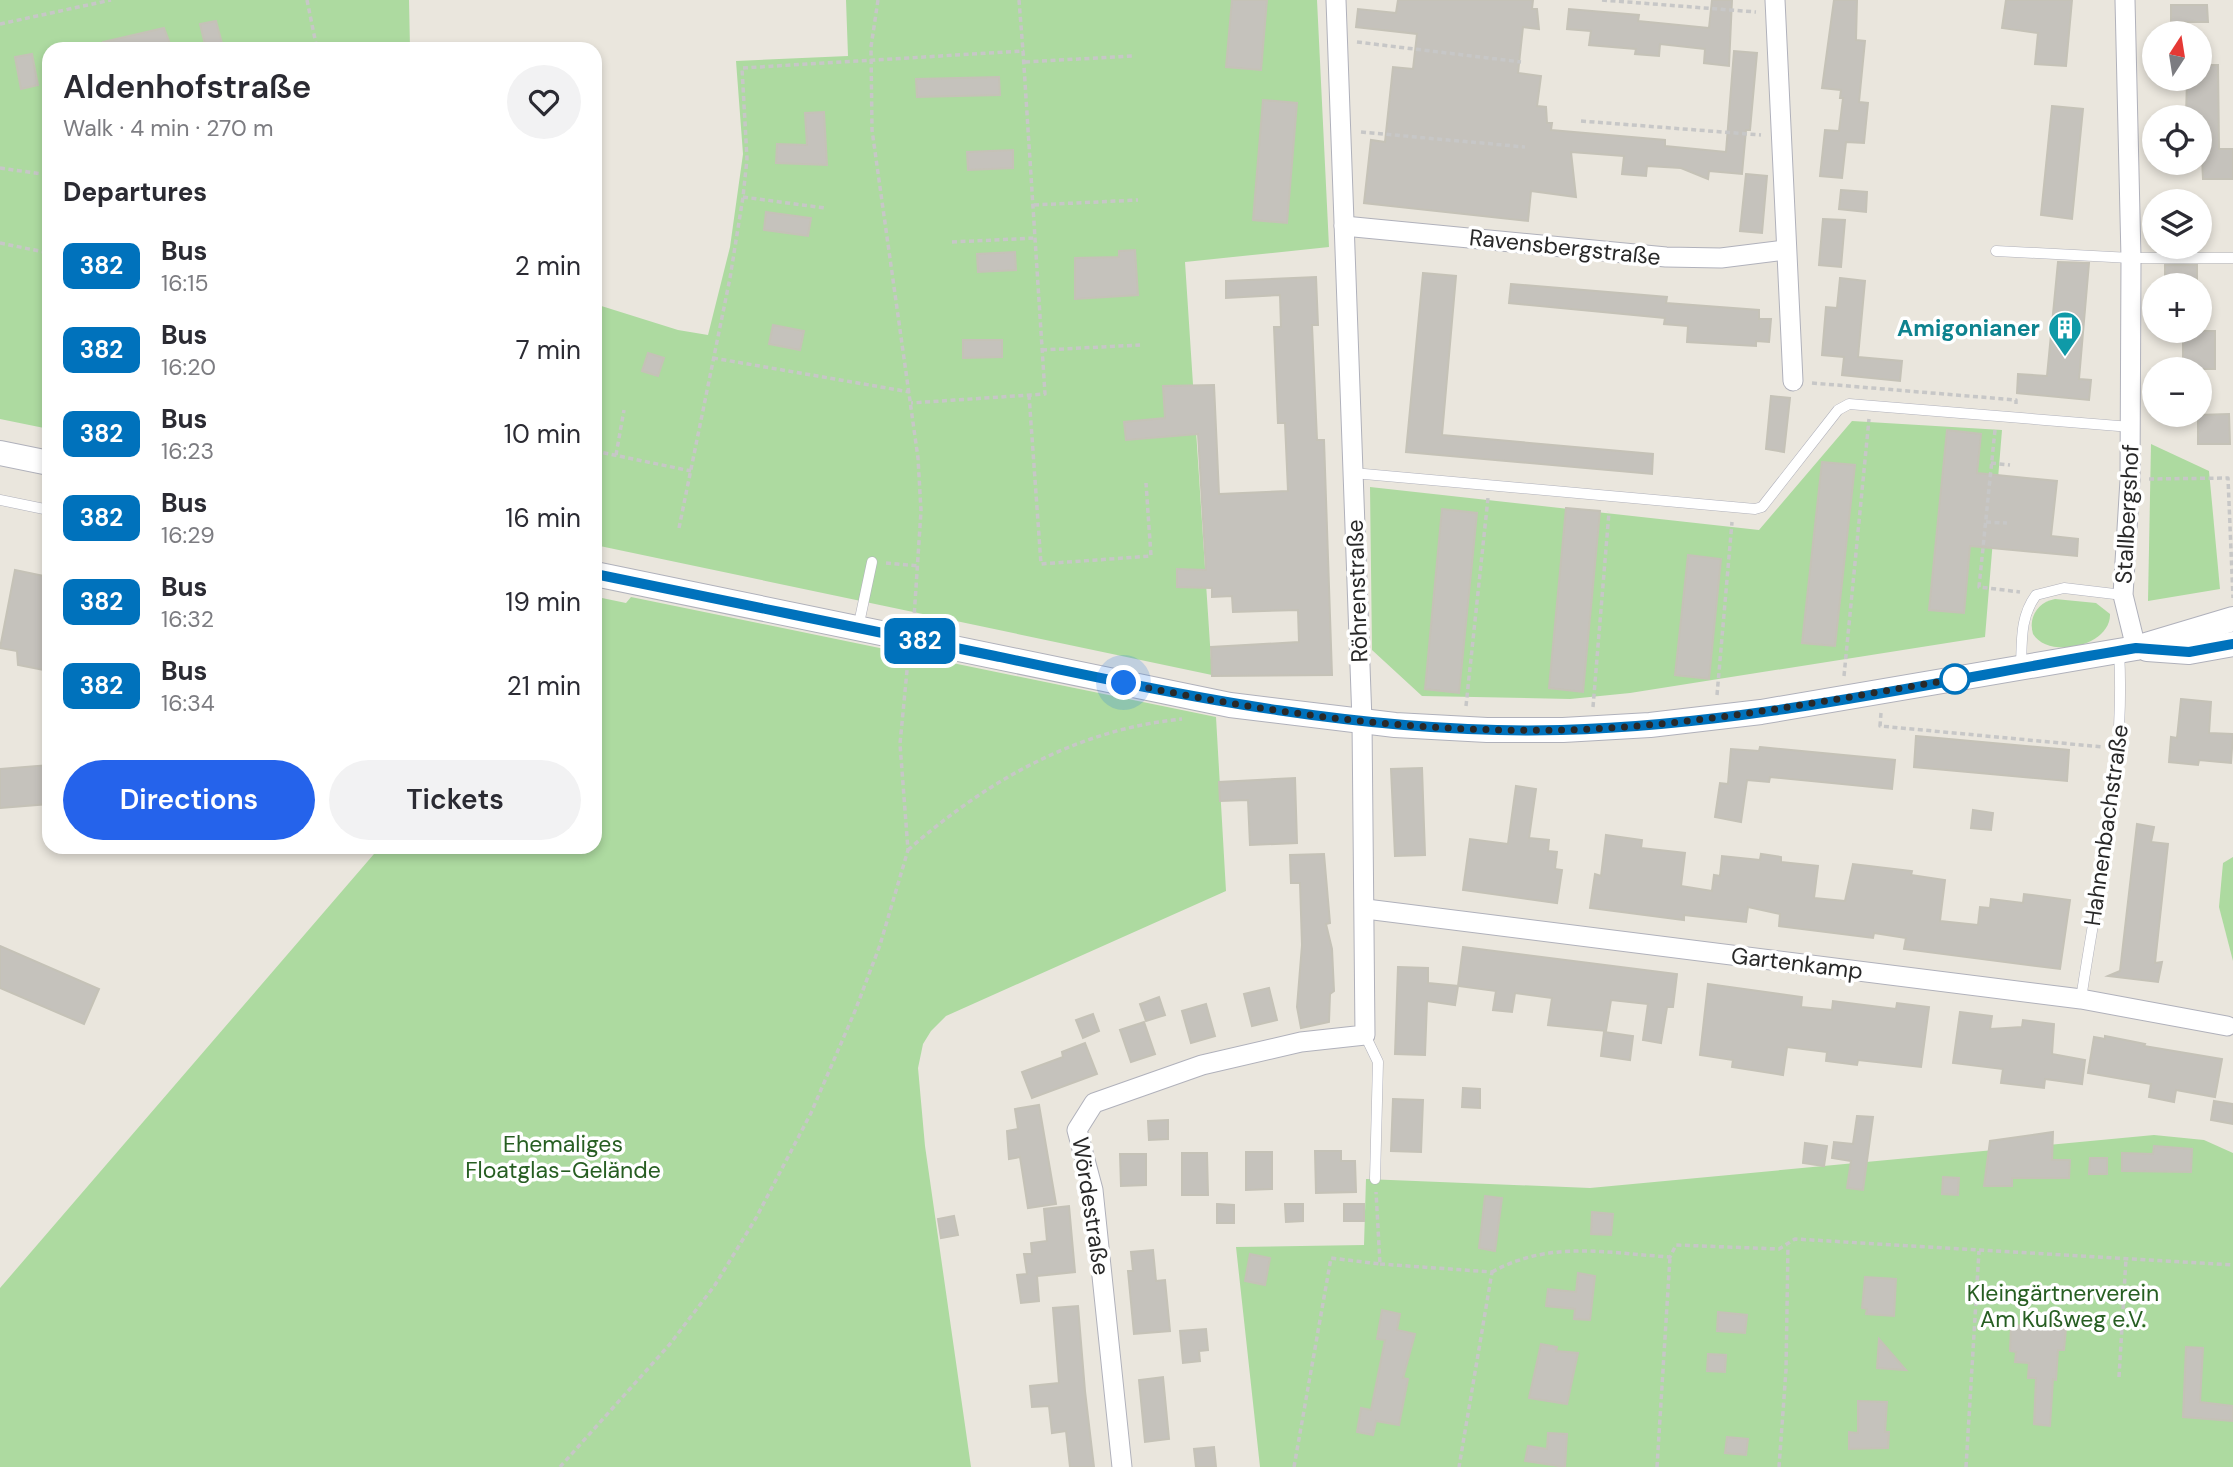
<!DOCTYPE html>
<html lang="en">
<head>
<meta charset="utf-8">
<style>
  :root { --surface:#fff; --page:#f2f2f3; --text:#2b2b33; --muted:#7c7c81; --accent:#2563eb }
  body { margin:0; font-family:"DM Sans",sans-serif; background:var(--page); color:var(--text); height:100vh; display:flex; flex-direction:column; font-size:26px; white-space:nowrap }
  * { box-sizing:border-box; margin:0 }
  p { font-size:23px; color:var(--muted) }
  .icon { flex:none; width:38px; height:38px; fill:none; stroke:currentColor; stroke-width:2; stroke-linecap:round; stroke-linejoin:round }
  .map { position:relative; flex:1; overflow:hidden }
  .sheet { position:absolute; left:42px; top:42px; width:560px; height:812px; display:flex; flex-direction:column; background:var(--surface); border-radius:21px; box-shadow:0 4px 10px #0003 }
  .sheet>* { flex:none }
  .badge { padding:0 14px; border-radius:10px; font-size:24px; line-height:46px }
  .needle { width:46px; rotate:12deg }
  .fabs { position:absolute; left:2142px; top:21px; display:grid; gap:14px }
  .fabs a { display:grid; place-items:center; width:70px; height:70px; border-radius:50%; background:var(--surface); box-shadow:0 4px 10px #0003; font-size:35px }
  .you { position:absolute; width:35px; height:35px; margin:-18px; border:5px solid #fff; border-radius:50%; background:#1a73e8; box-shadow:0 0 0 10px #1a73e833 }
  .map>.badge { position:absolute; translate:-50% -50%; box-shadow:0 0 0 4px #fff }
  h2 { padding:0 21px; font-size:26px; line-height:63px }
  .round { display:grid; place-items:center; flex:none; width:74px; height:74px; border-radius:37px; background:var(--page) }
  .headline { display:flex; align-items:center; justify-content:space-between; height:119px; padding:0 21px }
  h1 { font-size:33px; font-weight:600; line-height:52px }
  .primary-button { display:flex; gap:14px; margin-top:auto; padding:14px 21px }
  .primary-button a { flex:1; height:80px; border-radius:42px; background:var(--accent); color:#fff; font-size:28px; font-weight:600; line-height:80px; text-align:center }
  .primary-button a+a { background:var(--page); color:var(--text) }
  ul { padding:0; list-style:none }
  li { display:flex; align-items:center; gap:21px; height:84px; padding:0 21px }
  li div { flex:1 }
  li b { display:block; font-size:26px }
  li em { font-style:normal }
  li .badge { min-width:77px; font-weight:700; text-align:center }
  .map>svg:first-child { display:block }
  .green { fill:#addaa0 }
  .building { fill:#c5c2bc; stroke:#c5c2b7; stroke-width:2 }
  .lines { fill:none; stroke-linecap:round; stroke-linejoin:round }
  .service-casing { stroke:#b0b1bb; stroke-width:11 }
  .minor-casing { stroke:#b0b1bb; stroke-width:21 }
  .tertiary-casing { stroke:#b0b1bb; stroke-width:26 }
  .path { stroke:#c7c7c7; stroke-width:3.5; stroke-dasharray:5 3.5; stroke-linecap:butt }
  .service { stroke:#fff; stroke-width:10 }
  .minor { stroke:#fff; stroke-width:19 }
  .tertiary { stroke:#fff; stroke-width:24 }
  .line-casing { stroke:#fff; stroke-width:16 }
  .line { stroke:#0072bc; stroke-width:10 }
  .walk { stroke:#292929; stroke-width:7; stroke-dasharray:0 12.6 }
  .stop-dot { fill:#fff; stroke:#0072bc; stroke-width:3.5 }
  .labels { text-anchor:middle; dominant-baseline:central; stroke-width:7; stroke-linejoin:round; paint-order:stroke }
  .street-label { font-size:23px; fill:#292929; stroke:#fff }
  .culture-label { font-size:23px; font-weight:bold; fill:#0d838f; stroke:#fff; text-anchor:end }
  .park-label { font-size:23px; fill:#275e22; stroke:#fff }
</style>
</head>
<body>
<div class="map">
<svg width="2233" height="1467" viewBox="0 0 2233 1467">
  <rect width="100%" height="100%" fill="#eae6dd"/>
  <g class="green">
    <polygon points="0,0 409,0 410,49 49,49 49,429 0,419"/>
    <polygon points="846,0 1317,0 1329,247 1185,262 1212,675 595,545 595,304 678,330 708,335 730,247 743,154 736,61 848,56"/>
    <polygon points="1852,421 2002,430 1985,637 1630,693 1570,699 1422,696 1372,650 1370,487 1759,530"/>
    <polygon points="2151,444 2209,471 2220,589 2148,601"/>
    <polygon points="631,597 1216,717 1226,891 946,1016 931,1031 923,1044 918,1068 925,1146 971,1467 0,1467 0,1288 380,847 595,847 595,605 602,598 626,603"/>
    <path d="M2055 599 2096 603 2110 614C2111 646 2049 660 2033 634 2028 617 2038 602 2055 599Z"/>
    <polygon points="2233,857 2233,961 2219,907 2223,863"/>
    <polygon points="2154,1135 2204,1140 2233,1153 2233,1467 1260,1467 1236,1247 1364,1245 1366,1179 1590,1188"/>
  </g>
  <g class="building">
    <polygon points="1232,0 1267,0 1261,70 1226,67"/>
    <polygon points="1398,0 1533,0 1532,9 1537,9 1539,29 1523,27 1518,73 1541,76 1537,106 1546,107 1547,123 1552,123 1551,130 1665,140 1665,146 1726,152 1734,51 1757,53 1750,130 1746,130 1742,174 1709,171 1708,179 1681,168 1647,166 1646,176 1622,174 1624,156 1571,152 1576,197 1531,191 1528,221 1364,203 1371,140 1385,142 1393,67 1413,69 1417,34 1356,27 1358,9 1396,13"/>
    <polygon points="1712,0 1732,0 1729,66 1704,63 1705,49 1660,44 1659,56 1635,54 1636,49 1589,45 1591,31 1567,29 1569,9 1639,15 1638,21 1709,28"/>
    <polygon points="1834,0 1857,0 1856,40 1865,41 1859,102 1868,103 1864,143 1846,142 1842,178 1820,176 1825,130 1839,131 1843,98 1840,98 1841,90 1822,88"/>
    <polygon points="2006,0 2072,0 2066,66 2035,64 2038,33 2002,28"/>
    <polygon points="2171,5 2207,5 2208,22 2171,22"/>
    <polygon points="216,21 223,47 206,49 200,24"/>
    <polygon points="164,28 172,49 104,49 103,42"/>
    <polygon points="32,54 38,85 21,89 15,57"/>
    <polygon points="2200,65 2218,65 2219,149 2233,149 2233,179 2203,179 2200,117 2186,117 2187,79 2200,79"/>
    <polygon points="999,77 1000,95 917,97 916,79"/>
    <polygon points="1263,100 1297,103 1287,223 1253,220"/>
    <polygon points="2052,106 2083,109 2072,219 2041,215"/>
    <polygon points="824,112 827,165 776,163 777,144 807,145 805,113"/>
    <polygon points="1013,150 1013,168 968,170 967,152"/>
    <polygon points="1746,174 1767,176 1762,233 1740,231"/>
    <polygon points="1841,190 1867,192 1866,212 1839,209"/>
    <polygon points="766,212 811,218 808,236 764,230"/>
    <polygon points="1823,219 1845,220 1841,267 1819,265"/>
    <polygon points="1135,250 1138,295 1075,299 1075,258 1119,257 1119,251"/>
    <polygon points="1015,252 1016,270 978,272 977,254"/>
    <polygon points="2058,262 2089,263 2079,379 2091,380 2089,400 2017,393 2018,374 2047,376"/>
    <rect x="2165" y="265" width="32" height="20"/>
    <polygon points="1423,273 1456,276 1442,435 1653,454 1652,474 1406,452"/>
    <polygon points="1316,277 1318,325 1312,325 1317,440 1324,440 1332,675 1212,676 1211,647 1299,642 1298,610 1233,612 1232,596 1212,597 1212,588 1177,587 1177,569 1206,570 1198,434 1126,440 1124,422 1165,418 1163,386 1214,385 1219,494 1288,491 1285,423 1278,423 1274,327 1281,327 1280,295 1226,298 1226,281"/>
    <polygon points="1840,278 1865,281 1858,357 1902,361 1900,381 1842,375 1844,357 1822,355 1826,307 1837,308"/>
    <polygon points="1511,284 1667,297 1666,303 1759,310 1759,319 1771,319 1769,342 1756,341 1756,346 1687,342 1688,326 1664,324 1665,318 1509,303"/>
    <polygon points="773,325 804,331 800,350 769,344"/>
    <rect x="2183" y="331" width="32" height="38"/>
    <polygon points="963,340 1002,340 1002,357 963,358"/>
    <polygon points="648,353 664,358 658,376 642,371"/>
    <polygon points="1771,396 1790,398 1784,452 1766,449"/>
    <polygon points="2229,414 2230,444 2198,444 2198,415"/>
    <polygon points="1947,430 1981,434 1977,473 2057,481 2051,536 2078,539 2077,556 1970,546 1964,613 1929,610"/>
    <polygon points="1822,462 1855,465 1835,646 1802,643"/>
    <polygon points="1566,508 1600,511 1583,692 1549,688"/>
    <polygon points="1442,509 1477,513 1459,693 1425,689"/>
    <polygon points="1688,555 1721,559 1709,679 1675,675"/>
    <polygon points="15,570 49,577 49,671 18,665 17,651 0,648"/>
    <polygon points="2181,699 2211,702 2209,733 2233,734 2231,763 2199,760 2198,765 2169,762 2171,737 2177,738"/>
    <polygon points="1916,736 2069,750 2067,781 1914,767"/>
    <polygon points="1760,747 1895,760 1892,789 1770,777 1769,782 1747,780 1741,822 1715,817 1720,783 1728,784 1731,749 1759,751"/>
    <polygon points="49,765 49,804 0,808 0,769"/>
    <polygon points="1422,768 1425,855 1395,856 1391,769"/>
    <polygon points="1295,778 1297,843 1250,845 1248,800 1220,801 1219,782"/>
    <polygon points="1516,786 1536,789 1529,838 1549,840 1548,851 1557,852 1555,869 1562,870 1557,903 1463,890 1470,839 1508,844"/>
    <polygon points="1973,810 1993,813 1991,830 1971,828"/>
    <polygon points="2137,824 2154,827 2151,842 2168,844 2155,963 2162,962 2158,982 2108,976 2120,971"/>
    <polygon points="1606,835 1642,840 1641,848 1685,853 1681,886 1712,891 1714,875 1720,876 1722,856 1760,860 1761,854 1781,857 1781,862 1818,866 1814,898 1845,901 1853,864 1912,871 1911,875 1945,880 1940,921 1978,925 1980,907 1990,908 1991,899 2023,903 2024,894 2070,900 2060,969 1904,949 1906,938 1874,933 1873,938 1779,926 1780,914 1748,907 1746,922 1684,915 1684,920 1590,908 1595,874 1601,876"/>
    <polygon points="1324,854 1330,923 1326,924 1332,949 1334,991 1330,994 1329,1022 1301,1028 1297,1007 1302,945 1300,883 1291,883 1290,855"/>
    <polygon points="0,946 99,989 84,1024 0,988"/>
    <polygon points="1463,947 1677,974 1673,1007 1667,1007 1661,1043 1643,1040 1648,1004 1611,1000 1606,1031 1548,1025 1552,998 1515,993 1512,1012 1493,1010 1496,991 1458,986"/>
    <polygon points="1398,967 1428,968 1428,983 1458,986 1455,1005 1427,1001 1425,1055 1395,1054"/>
    <polygon points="1708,984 1802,997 1801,1007 1832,1010 1833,1001 1896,1009 1897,1003 1929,1007 1921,1067 1858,1060 1857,1065 1826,1061 1827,1052 1787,1047 1783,1075 1732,1067 1733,1060 1700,1055"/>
    <polygon points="1269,988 1277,1020 1252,1026 1244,994"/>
    <polygon points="1159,997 1165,1015 1146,1021 1140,1004"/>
    <polygon points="1206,1004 1215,1036 1191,1043 1182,1011"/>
    <polygon points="1960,1012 1992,1016 1990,1029 2022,1027 2023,1020 2054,1024 2052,1054 2085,1060 2082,1084 2045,1079 2044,1088 2001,1083 2003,1069 1953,1063"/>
    <polygon points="1093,1014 1099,1031 1083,1038 1076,1020"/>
    <polygon points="1144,1022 1155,1054 1131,1062 1120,1030"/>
    <polygon points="1604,1032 1633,1036 1630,1060 1601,1056"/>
    <polygon points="2105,1036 2145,1044 2144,1046 2222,1059 2215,1097 2176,1090 2174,1102 2149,1097 2151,1084 2088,1073 2094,1037 2105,1039"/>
    <polygon points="1085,1043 1097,1074 1032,1098 1022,1072 1063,1057 1062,1052"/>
    <polygon points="1463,1088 1480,1089 1480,1108 1462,1107"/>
    <polygon points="1393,1099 1423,1100 1421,1152 1391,1151"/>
    <polygon points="2214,1101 2233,1104 2233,1124 2211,1120"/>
    <polygon points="1039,1105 1056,1204 1028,1208 1020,1157 1009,1159 1007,1131 1018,1129 1015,1109"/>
    <polygon points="1857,1116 1873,1117 1863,1190 1847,1188 1851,1161 1832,1158 1834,1142 1853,1144"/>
    <polygon points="1168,1120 1168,1139 1149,1140 1148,1121"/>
    <polygon points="2053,1132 2052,1160 2070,1160 2069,1178 2012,1178 2012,1186 1984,1186 1990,1141"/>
    <polygon points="1805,1143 1827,1146 1824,1166 1803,1163"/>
    <polygon points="2154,1146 2192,1149 2191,1172 2122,1171 2122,1153 2153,1154"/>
    <polygon points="1315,1151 1341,1151 1341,1161 1355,1161 1356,1192 1316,1193"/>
    <polygon points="1246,1152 1272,1152 1272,1189 1246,1190"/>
    <polygon points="1182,1153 1207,1153 1208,1195 1182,1195"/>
    <polygon points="1120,1154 1146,1154 1146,1185 1121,1186"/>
    <polygon points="2090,1158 2107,1158 2107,1174 2089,1174"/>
    <polygon points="1943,1177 1959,1178 1958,1195 1942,1194"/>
    <polygon points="1485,1196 1502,1198 1495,1251 1479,1248"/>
    <polygon points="1217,1204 1234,1205 1234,1223 1217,1223"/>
    <polygon points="1285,1204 1303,1204 1303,1221 1286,1222"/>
    <rect x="1344" y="1204" width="20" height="17"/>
    <polygon points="1069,1206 1075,1272 1037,1276 1039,1301 1021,1303 1017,1275 1027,1274 1024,1254 1032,1254 1031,1243 1047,1241 1044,1209"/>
    <polygon points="1592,1212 1613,1214 1611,1235 1591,1234"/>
    <polygon points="954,1216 958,1235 941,1238 938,1219"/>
    <polygon points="1153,1250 1156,1281 1165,1280 1170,1331 1134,1334 1128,1271 1133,1271 1131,1252"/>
    <polygon points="1250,1254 1270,1258 1265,1285 1245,1281"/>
    <polygon points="1578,1273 1595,1276 1590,1320 1574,1319 1575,1309 1546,1306 1548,1289 1576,1292"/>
    <polygon points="1865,1277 1896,1279 1894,1316 1866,1314 1867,1309 1862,1308"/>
    <polygon points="1078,1306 1085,1391 1094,1467 1070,1467 1066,1431 1052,1433 1049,1406 1032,1407 1030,1386 1059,1383 1053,1308"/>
    <polygon points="1382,1310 1400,1314 1397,1330 1415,1334 1403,1378 1408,1379 1399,1425 1376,1421 1373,1435 1357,1432 1361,1408 1371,1410 1385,1340 1377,1339"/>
    <polygon points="1718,1312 1747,1315 1745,1333 1717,1331"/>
    <polygon points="2011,1325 2066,1329 2064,1350 2058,1350 2056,1380 2053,1379 2050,1426 2034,1424 2036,1378 2028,1378 2029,1363 2015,1362 2016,1352 2010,1351"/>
    <polygon points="1206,1329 1208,1350 1199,1351 1200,1361 1183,1363 1180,1331"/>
    <polygon points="1879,1339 1906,1370 1877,1368"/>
    <polygon points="1541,1344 1557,1347 1556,1351 1578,1353 1567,1404 1529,1398"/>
    <polygon points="2186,1347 2203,1348 2200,1402 2233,1406 2233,1421 2183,1417"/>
    <polygon points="1708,1354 1726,1355 1725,1372 1707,1371"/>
    <polygon points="1163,1377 1169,1439 1145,1442 1139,1380"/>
    <polygon points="1858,1401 1887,1402 1885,1432 1889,1432 1888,1448 1849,1449 1849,1432 1858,1433"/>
    <polygon points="1548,1433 1567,1434 1565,1467 1525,1461 1528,1446 1547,1449"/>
    <polygon points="1727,1437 1748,1439 1746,1455 1725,1453"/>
    <polygon points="1214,1447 1216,1467 1196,1467 1194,1449"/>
  </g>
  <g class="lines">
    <g class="service-casing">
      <g id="service">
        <polyline points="1996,251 2131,258 2233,258"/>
        <polyline points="1353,473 1755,509 1762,507 1838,410 1849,404 2131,427"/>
        <polyline points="0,500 49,510"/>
        <polyline points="858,628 872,562"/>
        <path d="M2021 667C2022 640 2020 617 2036 595L2064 588 2123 595"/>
        <path d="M2081 999C2098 884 2126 767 2119 651"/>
        <polyline points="1365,1035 1378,1062 1375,1179"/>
      </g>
    </g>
    <g class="minor-casing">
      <g id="minor">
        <polyline points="1775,0 1793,381"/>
        <polyline points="2125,0 2131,258 2130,480 2123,595 2136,648"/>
        <polyline points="1344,226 1666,257 1721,258 1785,250"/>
        <polyline points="1366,909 2081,999 2227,1026"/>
        <polyline points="1122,1467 1093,1190 1077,1130 1094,1103 1202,1065 1301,1042 1365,1035 1362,721 1336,0"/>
      </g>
    </g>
    <g class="tertiary-casing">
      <g id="tertiary">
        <polyline points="0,453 49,463"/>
        <polyline points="595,574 1230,705 1395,725 1487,730 1563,730 1650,725 1761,712 2136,648 2233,619"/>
        <polyline points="2147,649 2189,652 2233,644"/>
      </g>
    </g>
    <g class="path">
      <polyline points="307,0 317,49"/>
      <polyline points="878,0 871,47 872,130 918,458 921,511 914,618"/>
      <polyline points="1019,0 1023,51"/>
      <polyline points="1602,0 1756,12"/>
      <polyline points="0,24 111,0"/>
      <polyline points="1357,42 1521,62"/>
      <polyline points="1025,62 1132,56"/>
      <polyline points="1581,121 1761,135"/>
      <polyline points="1361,132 1525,147"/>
      <polyline points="0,168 49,175"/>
      <polyline points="743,197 825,208"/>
      <polyline points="1034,205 1138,200"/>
      <polyline points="952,242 1036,238"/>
      <polyline points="0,243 49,253"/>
      <polyline points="1042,350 1140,345"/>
      <polyline points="713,358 910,392"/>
      <polyline points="1812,383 2016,400 2016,404"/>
      <polyline points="1029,395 1041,564 1151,556 1146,483"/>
      <polyline points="1995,430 1979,587 2020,592"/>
      <polyline points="595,451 691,471"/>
      <polyline points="616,455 624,410"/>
      <polyline points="1991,463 2010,465"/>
      <polyline points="2149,479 2228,478 2233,598"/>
      <polyline points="1986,522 2007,523"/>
      <polyline points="679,528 730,278 743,197 747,159 742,68 1023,51 1045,394 911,403"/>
      <polyline points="886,563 919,566"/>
      <polyline points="1844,676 1869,419"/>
      <polyline points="1717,695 1732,522"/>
      <polyline points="1466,706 1488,498"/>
      <polyline points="1593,707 1609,512"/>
      <polyline points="1881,713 1880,726 2103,747"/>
      <path d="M908 850C986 781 1078 729 1182 719"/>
      <polyline points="1380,1264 1492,1272 1459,1467"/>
      <path d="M1492 1272C1550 1240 1607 1253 1670 1257L1676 1245 1779 1249 1795 1239 2233 1265"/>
      <polyline points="2119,1377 2126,1259"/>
      <polyline points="560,1467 670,1344 715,1285 756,1218 811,1113 855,1011 880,945 908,850 900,744 908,660"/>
      <polyline points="1294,1467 1331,1258 1380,1264 1376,1192"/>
      <polyline points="1657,1467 1670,1257"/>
      <polyline points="1779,1467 1786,1370 1788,1246"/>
      <polyline points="1966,1467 1979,1251"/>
    </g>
    <use href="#service" class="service"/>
    <use href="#minor" class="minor"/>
    <use href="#tertiary" class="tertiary"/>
  </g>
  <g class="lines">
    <g class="line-casing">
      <path id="line" d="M595 574C728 602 862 628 995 656 1184 696 1366 735 1561 730 1754 725 1946 679 2136 648L2189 652 2233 644"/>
    </g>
    <use href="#line" class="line"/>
    <path class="walk" d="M1124 683C1268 713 1414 733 1561 730 1696 727 1829 700 1961 678L1955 679"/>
  </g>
  <defs>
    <g id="building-pin" transform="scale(1.75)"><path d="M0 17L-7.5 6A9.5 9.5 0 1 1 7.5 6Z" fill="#0f9aa8" stroke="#fff"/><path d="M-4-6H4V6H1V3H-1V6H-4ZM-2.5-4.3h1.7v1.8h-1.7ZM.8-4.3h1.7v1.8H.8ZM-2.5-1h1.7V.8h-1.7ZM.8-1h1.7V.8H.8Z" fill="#fff"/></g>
  </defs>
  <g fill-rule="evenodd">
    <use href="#building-pin" x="2065" y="328"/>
  </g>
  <circle class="stop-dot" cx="1955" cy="679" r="14"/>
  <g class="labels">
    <g class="street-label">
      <text transform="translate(1565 247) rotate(6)">Ravensbergstraße</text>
      <text transform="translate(2127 514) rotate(-87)">Stallbergshof</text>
      <text transform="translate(1357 591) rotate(-92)">Röhrenstraße</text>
      <text transform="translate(2106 825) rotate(-82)">Hahnenbachstraße</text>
      <text transform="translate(1797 963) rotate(7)">Gartenkamp</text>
      <text transform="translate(1091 1206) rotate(81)">Wördestraße</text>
    </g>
    <g class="culture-label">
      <text x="2040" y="328">Amigonianer</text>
    </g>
    <g class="park-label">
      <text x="563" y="1144">Ehemaliges<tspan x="563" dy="26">Floatglas-Gelände</tspan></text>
      <text x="2063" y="1293">Kleingärtnerverein<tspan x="2063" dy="26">Am Kußweg e.V.</tspan></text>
    </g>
  </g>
</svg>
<div class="fabs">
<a><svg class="needle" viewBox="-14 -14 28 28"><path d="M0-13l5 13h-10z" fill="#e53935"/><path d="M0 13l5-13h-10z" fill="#7c7c81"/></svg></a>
<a><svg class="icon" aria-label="locate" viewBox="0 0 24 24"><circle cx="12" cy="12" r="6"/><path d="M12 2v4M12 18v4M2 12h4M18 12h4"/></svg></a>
<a><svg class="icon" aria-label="layers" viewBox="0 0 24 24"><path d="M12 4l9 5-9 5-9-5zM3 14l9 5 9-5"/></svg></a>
<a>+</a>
<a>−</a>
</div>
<div class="you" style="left:1124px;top:683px"></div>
<b class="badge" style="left:920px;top:641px;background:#0072bc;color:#fff">382</b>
<section class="sheet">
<div class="headline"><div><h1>Aldenhofstraße</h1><p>Walk · 4 min · 270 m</p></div><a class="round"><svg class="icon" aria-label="heart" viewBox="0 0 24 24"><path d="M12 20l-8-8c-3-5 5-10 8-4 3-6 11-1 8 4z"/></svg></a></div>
<h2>Departures</h2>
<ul>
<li><span class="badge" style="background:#0072bc;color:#fff">382</span><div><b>Bus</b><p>16:15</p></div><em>2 min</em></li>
<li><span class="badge" style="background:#0072bc;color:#fff">382</span><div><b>Bus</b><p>16:20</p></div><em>7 min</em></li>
<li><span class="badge" style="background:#0072bc;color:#fff">382</span><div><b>Bus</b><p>16:23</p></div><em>10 min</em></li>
<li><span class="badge" style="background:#0072bc;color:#fff">382</span><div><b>Bus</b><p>16:29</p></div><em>16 min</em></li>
<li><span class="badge" style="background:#0072bc;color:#fff">382</span><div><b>Bus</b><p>16:32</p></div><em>19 min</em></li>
<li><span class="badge" style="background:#0072bc;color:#fff">382</span><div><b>Bus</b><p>16:34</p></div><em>21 min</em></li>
</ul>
<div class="primary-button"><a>Directions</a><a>Tickets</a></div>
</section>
</div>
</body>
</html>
